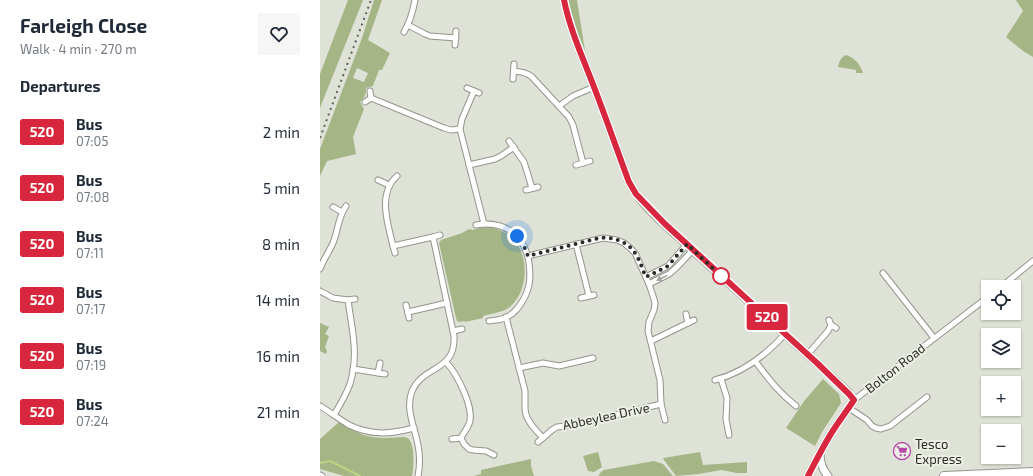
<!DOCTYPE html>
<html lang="en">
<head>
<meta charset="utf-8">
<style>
  :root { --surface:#fff; --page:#f6f6f7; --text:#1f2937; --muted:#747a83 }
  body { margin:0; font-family:"Exo 2",sans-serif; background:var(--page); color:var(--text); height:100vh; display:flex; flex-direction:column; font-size:15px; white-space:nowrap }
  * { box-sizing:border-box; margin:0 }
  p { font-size:13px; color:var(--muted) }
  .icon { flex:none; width:22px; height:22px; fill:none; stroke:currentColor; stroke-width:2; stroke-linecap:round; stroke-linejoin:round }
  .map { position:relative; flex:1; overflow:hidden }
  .panel { display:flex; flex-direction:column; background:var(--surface); width:320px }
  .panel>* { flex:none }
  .badge { padding:0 8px; border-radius:3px; font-size:14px; line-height:26px }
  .buttons { position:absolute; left:661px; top:280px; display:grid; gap:8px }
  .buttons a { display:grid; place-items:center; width:40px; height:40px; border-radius:0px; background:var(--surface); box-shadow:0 1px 3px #0004; font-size:20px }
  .you { position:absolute; width:20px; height:20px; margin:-10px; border:3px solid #fff; border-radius:50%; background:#1a73e8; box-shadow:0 0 0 6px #1a73e833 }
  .map>.badge { position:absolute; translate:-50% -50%; box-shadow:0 0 0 2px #fff }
  h2 { padding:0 20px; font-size:15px; line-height:36px }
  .round { display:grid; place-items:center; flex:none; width:42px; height:42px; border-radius:0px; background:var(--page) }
  .overview { display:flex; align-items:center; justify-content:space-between; height:68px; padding:0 20px }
  h1 { font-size:19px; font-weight:700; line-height:30px }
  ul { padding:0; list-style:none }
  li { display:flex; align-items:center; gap:12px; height:56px; padding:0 20px }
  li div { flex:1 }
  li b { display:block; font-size:15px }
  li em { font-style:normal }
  li .badge { min-width:44px; font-weight:700; text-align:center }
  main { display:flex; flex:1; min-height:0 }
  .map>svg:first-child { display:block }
  .green { fill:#a6b585; fill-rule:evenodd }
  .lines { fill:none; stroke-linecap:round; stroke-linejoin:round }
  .stream { stroke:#bbd481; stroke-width:2 }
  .street-casing { stroke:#93968c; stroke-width:7 }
  .secondary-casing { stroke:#93968c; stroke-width:9 }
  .primary-casing { stroke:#93968c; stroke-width:10 }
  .street { stroke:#fff; stroke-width:5 }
  .secondary { stroke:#fff; stroke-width:7 }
  .primary { stroke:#fff; stroke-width:8 }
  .rail { stroke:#62645d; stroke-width:2; stroke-dasharray:2 4; stroke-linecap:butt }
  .oneway { fill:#a0a09e }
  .line-casing { stroke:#fff; stroke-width:9 }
  .line { stroke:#d7263d; stroke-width:6 }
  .walk { stroke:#2b2c28; stroke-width:4; stroke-dasharray:0 7.2 }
  .stop-dot { fill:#fff; stroke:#d7263d; stroke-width:2 }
  .labels { text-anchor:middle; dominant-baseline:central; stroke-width:4; stroke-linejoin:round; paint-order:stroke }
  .street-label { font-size:13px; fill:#2b2c28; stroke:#ebefe4 }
  .poi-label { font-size:13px; fill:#2b2c28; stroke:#ebefe4; text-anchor:start }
</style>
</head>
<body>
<main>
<section class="panel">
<div class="overview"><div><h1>Farleigh Close</h1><p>Walk · 4 min · 270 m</p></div><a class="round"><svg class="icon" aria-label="heart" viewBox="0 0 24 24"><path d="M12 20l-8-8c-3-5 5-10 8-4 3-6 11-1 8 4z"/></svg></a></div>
<h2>Departures</h2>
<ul>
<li><span class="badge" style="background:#d7263d;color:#fff">520</span><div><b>Bus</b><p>07:05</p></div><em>2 min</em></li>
<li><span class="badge" style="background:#d7263d;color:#fff">520</span><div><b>Bus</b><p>07:08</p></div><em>5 min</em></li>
<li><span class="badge" style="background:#d7263d;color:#fff">520</span><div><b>Bus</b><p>07:11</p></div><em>8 min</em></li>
<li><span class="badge" style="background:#d7263d;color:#fff">520</span><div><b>Bus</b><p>07:17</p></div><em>14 min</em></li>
<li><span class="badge" style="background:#d7263d;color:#fff">520</span><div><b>Bus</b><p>07:19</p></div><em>16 min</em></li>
<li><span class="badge" style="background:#d7263d;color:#fff">520</span><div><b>Bus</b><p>07:24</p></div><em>21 min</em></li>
</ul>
</section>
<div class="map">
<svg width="713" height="476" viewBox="0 0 713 476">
  <rect width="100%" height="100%" fill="#dee2d7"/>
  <g class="green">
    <polygon points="28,0 43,0 0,108 0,74"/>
    <path d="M54 0H62L48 40 70 53 62 70H59L53 86 46 88C46 95 45 97 40 102L44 109 33 137 36 154 7 161 0 176V149L42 38ZM37 68 48 73 44 82 33 78Z"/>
    <polygon points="248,0 257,0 265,51 253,22"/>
    <polygon points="696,0 713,0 713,57 703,51 686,37 703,11"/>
    <path d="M526 55C535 58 540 64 543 73H536V70L518 67C519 62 521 57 526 55Z"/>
    <path d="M171 227C180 230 189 233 195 241 209 258 208 290 191 306 183 313 173 313 163 316V318L145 322V321L139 322 137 321 136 318 119 243 121 240 142 233 147 230 151 229 152 230 159 228Z"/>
    <polygon points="0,323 9,327 5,334 9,336 5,347 7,351 6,354 0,351"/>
    <polygon points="503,379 519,394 521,403 502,432 495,446 466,428 485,400"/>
    <path d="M19 422C44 439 56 439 84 437L88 438C95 445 94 467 92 476H24L0 469V439Z"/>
    <polygon points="278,452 282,467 274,472 268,471 263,456"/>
    <polygon points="380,452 383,465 427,462 427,473 417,473 401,470 379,474 356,476 344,460 343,458"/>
    <polygon points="211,459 211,466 214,476 154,476 161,474 161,470"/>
    <polygon points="334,461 343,464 353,476 278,476 281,472 284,470"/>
  </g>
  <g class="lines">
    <polyline class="stream" points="0,463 10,461 40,476"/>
    <g class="street-casing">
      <g id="street">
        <polyline points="88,25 105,34 110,36 136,38"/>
        <path d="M84 32C90 22 93 11 95 0"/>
        <polyline points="135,45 136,31"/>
        <path d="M194 71C201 72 206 72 212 77L249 117 253 125 263 163"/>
        <polyline points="193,79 194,64"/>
        <polyline points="147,88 159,93"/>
        <polyline points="51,98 124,128 131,130 140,129 164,224"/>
        <polyline points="45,102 51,98 50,91"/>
        <polyline points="239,106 253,96 274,87"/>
        <polyline points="140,129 142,119 154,91"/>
        <polyline points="189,141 204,162 212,188"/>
        <polyline points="149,165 175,159 181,156 194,147"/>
        <polyline points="256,165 270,161"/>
        <path d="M77 176C57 194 68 224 73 246L113 237 134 336C136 372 103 365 92 391 85 409 95 428 98 445 100 455 100 466 98 476"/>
        <polyline points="58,180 69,185"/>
        <polyline points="206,190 218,187"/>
        <polyline points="13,207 22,212"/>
        <path d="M156 225C184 220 205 235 209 263 211 278 210 289 202 302 198 308 194 314 187 317 182 320 175 320 169 321"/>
        <polyline points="113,237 120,235"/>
        <polyline points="256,244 269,296"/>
        <polyline points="73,246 75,253"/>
        <polyline points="208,256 283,238 297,240 304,243 310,248 315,253 329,284 333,296 335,303 334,310 329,322 328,331 340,380 341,404 255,425 237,427 232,430 218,442"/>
        <path d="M0 269C3 260 9 252 13 243 18 231 18 217 26 206"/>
        <polyline points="563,273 614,338"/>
        <polyline points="326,277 348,266 367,244"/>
        <polyline points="329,284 349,274 357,267 373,250"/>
        <polyline points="681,287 713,261"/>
        <path d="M0 291 13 298 28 300C32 330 39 354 30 384 26 395 20 405 14 415"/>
        <polyline points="261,298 274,295"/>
        <polyline points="28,300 35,299"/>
        <polyline points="86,305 89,318"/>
        <polyline points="88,312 127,303"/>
        <polyline points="366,314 368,323"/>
        <path d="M186 317 205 391C205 397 205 402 205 408 205 420 215 429 223 438"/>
        <polyline points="509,320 511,325 516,328"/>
        <polyline points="133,331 142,329"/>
        <polyline points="331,341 374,320"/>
        <polyline points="488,354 508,331 511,325"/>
        <path d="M435 361C449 379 458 392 476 406"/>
        <path d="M126 362C137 374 153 405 150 421 148 428 144 432 141 438L144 444 149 449 153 450 166 451 174 455"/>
        <polyline points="199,368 223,363 239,366 273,358"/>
        <polyline points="33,369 65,374"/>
        <polyline points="58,373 60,363"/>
        <polyline points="401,379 407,398 406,419 409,435"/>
        <path d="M395 380C422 373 446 355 465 334"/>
        <polyline points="534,400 668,297"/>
        <polyline points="341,404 345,420"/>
        <path d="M0 406C10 412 19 419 29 425 52 436 71 434 94 428"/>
        <polyline points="529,408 547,420 552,426 556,428 561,429 570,426 607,397"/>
        <polyline points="132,439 141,438"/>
        <polyline points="0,475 2,476"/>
      </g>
    </g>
    <g class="secondary-casing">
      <g id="secondary">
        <path d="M244 0C250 30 263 58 274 87 286 118 297 150 309 182 320 205 347 226 366 244 420 294 476 343 529 393L534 400C528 409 522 417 516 426 505 442 497 459 488 476"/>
        <path d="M500 454C500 463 502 469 508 476"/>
      </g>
    </g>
    <g class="primary-casing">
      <polyline id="primary" points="624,476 713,472"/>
    </g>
    <use href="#street" class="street"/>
    <use href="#secondary" class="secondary"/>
    <use href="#primary" class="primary"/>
    <polyline class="rail" points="0,138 51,0"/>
  </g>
  <defs><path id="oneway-solid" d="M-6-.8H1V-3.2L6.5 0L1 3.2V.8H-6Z"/></defs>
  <use class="oneway" href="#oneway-solid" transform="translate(342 278) rotate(154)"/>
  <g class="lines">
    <g class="line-casing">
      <path id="line" d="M244 0C250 30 263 58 274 87 286 118 297 150 309 182L316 194 345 224 497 363 529 394 534 400C528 409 522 417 516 426 505 442 497 459 488 476"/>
    </g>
    <use href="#line" class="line"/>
    <path class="walk" d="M197 236 204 246 208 256 279 238C293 236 308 242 315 253 320 260 322 269 326 277L348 266 367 244 401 276"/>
  </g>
  <defs>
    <g id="supermarket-ring" transform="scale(0.9)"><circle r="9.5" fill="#ebefe4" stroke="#b549a9" stroke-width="1.5"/><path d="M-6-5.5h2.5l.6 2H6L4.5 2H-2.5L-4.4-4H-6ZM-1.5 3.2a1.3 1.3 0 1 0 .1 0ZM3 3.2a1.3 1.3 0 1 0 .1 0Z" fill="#b549a9"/></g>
  </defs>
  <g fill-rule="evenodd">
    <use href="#supermarket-ring" x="582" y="451"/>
  </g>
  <circle class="stop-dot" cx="401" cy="276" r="8"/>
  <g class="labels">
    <g class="street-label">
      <text transform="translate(575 368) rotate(-38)">Bolton Road</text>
      <text transform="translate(286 416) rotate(-12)">Abbeylea Drive</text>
    </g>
    <g class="poi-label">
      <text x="595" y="444">Tesco<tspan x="595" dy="15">Express</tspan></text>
    </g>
  </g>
</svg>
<div class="buttons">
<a><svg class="icon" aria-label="locate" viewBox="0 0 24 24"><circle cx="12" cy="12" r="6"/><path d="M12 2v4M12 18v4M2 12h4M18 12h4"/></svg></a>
<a><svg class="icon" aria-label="layers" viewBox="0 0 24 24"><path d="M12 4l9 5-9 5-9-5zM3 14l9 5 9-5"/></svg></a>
<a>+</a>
<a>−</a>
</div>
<div class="you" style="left:197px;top:236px"></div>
<b class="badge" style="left:447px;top:317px;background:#d7263d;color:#fff">520</b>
</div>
</main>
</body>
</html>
